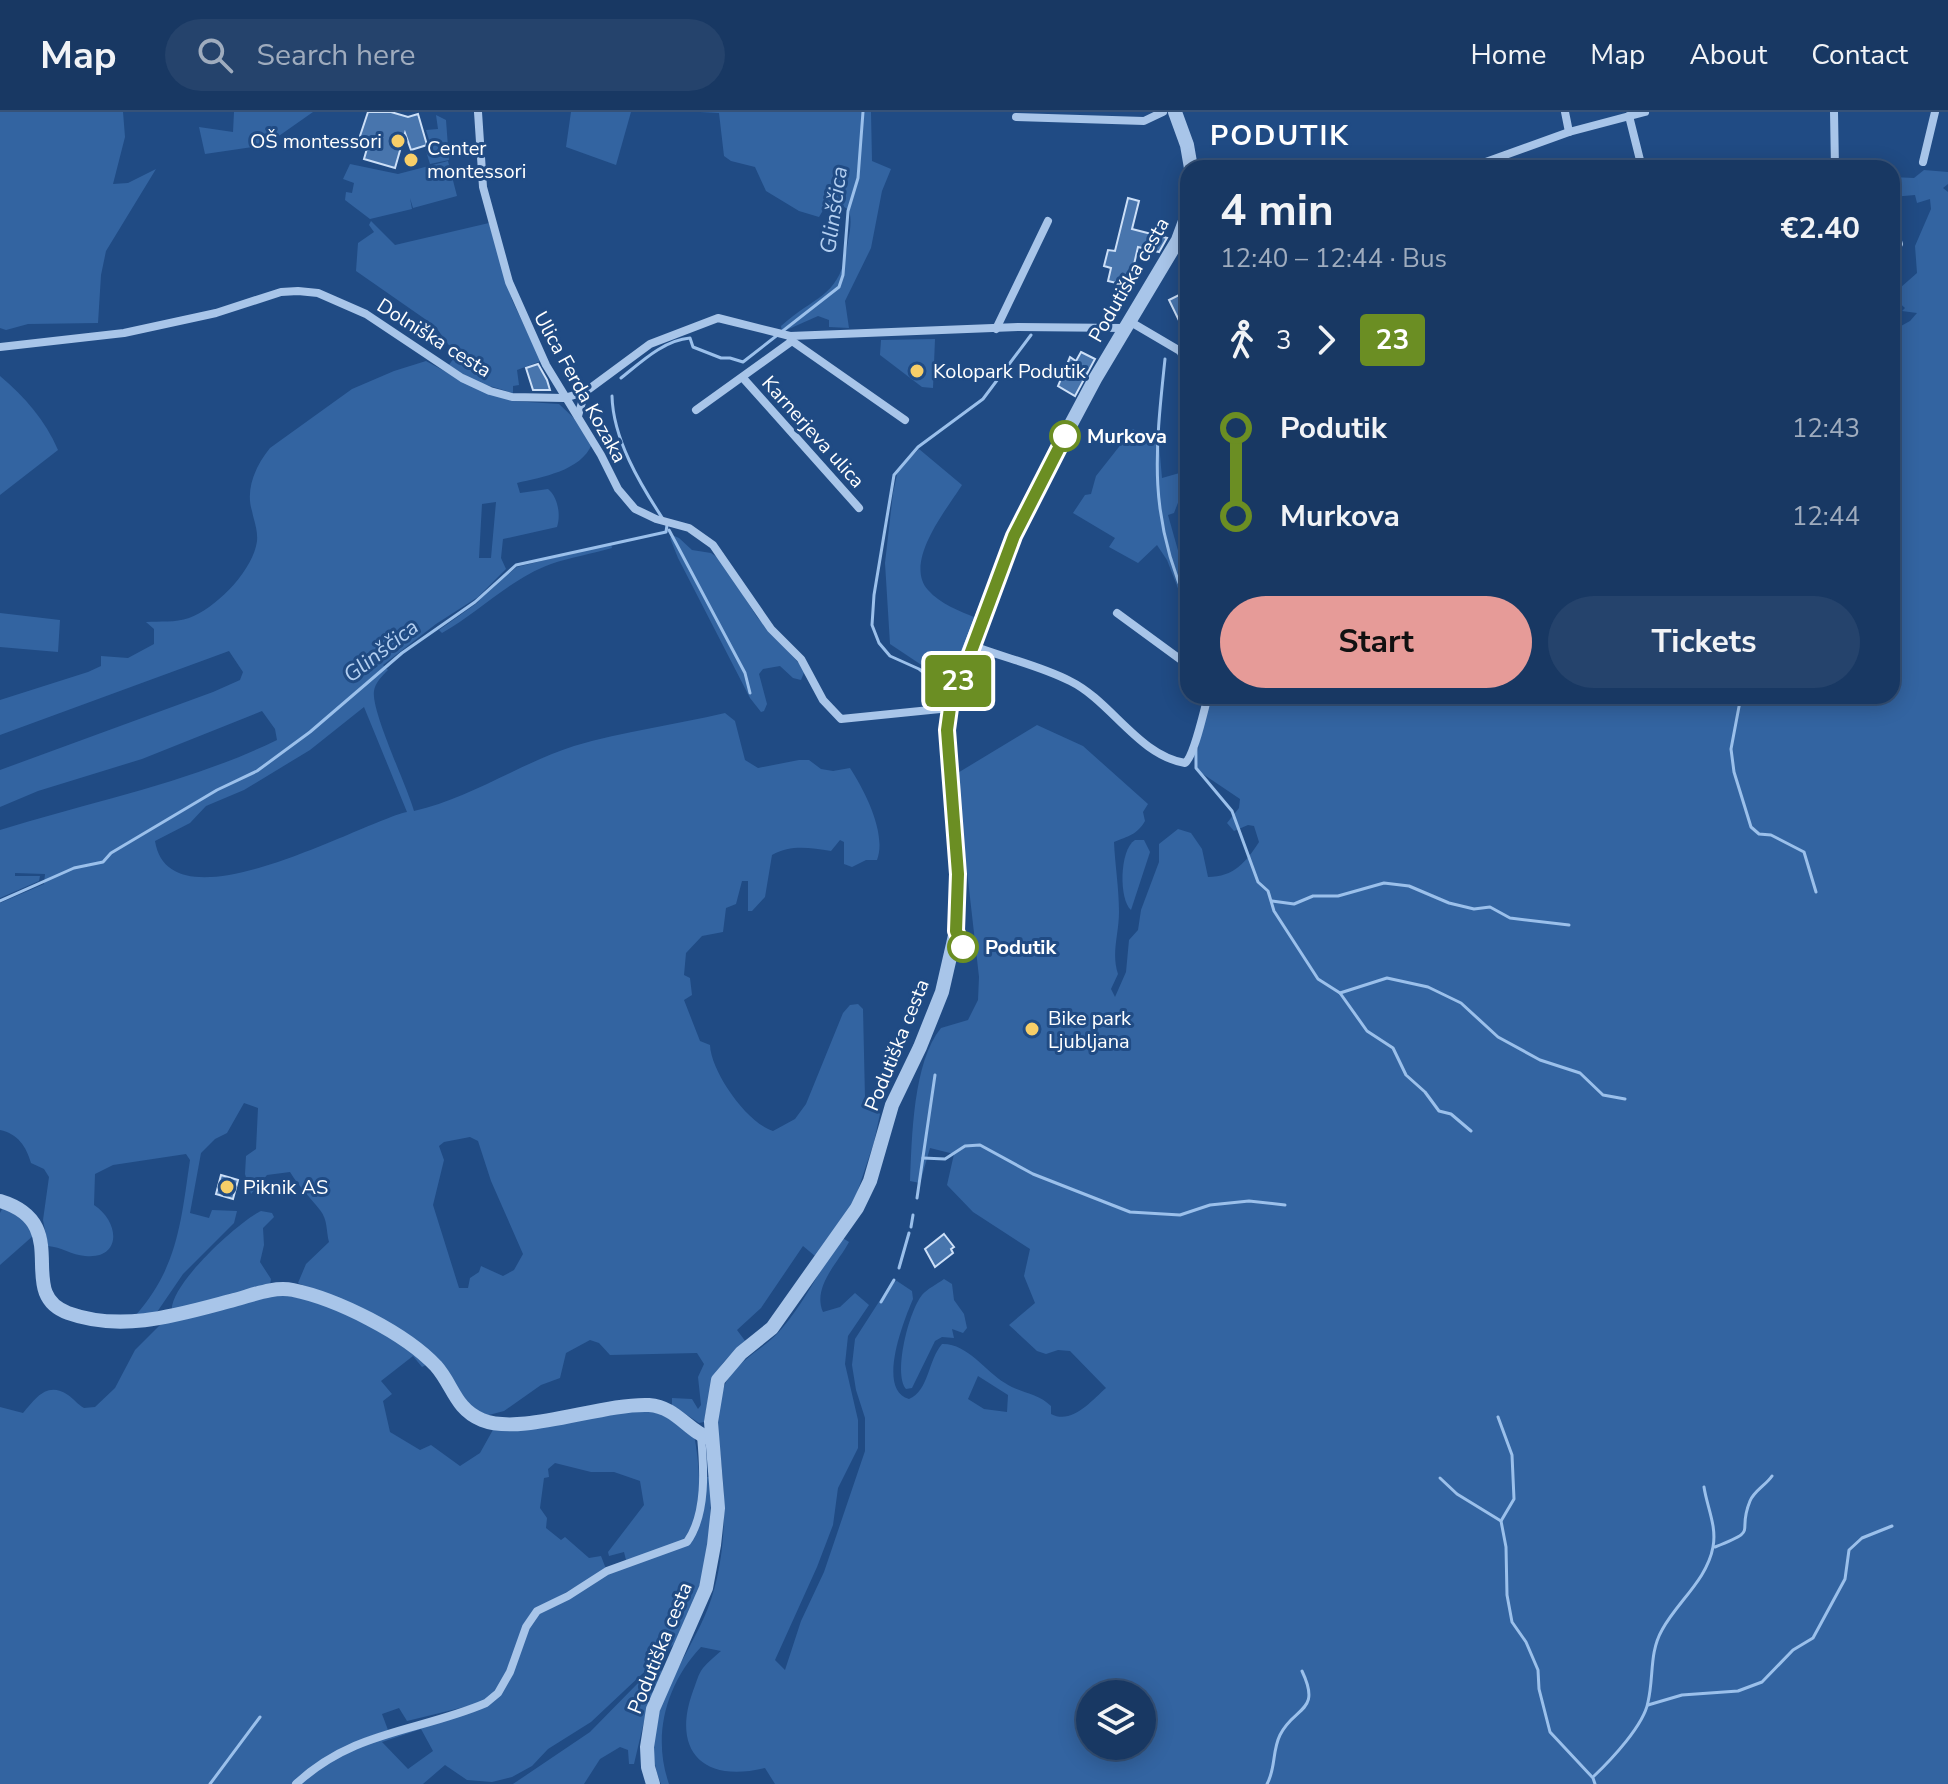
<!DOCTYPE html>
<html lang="en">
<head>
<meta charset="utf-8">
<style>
  :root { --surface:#183863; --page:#25436c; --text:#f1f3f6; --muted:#9facbe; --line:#365278; --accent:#e69b98 }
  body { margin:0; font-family:"Nunito Sans",sans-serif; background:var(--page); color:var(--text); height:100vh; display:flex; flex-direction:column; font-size:30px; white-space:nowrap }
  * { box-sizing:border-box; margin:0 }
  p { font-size:26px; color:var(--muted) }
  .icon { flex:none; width:44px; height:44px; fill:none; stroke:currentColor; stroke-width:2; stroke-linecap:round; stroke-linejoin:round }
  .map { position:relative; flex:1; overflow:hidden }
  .details { position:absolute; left:1180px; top:48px; width:720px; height:544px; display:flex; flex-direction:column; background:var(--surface); border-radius:24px; box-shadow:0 4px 20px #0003,0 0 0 2px var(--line) }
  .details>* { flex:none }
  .badge { padding:0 16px; border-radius:6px; font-size:28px; line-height:52px }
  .buttons { position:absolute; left:1076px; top:1568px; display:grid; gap:16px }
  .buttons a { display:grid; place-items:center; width:80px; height:80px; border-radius:50%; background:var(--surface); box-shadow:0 4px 20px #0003,0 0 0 2px var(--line); font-size:40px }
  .map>.badge { position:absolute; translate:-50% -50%; box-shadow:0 0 0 4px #fff }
  .legs { display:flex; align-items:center; gap:12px; height:88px; padding:0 40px; font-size:26px }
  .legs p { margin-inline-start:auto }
  .overview { display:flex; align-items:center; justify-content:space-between; height:136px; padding:0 40px }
  h1 { font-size:44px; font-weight:700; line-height:60px }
  .button { display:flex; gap:16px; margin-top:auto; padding:16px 40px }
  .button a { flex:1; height:92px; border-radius:48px; background:var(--accent); color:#111; font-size:32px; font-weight:700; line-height:92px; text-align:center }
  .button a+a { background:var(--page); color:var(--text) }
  ul { padding:0 40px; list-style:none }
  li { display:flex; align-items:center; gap:28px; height:88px; font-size:30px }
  li i { display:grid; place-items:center; width:12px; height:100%; margin:0 10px; background:currentColor }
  li i::after { content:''; width:20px; height:20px; margin:-10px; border:6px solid; border-radius:50%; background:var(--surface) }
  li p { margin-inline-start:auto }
  li:first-child i { background:linear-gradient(#0000 50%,currentColor 0) }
  li:last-child i { background:linear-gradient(currentColor 50%,#0000 0) }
  header { display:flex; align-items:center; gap:48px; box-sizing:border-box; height:112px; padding:0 40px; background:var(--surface); border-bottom:2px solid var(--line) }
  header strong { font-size:38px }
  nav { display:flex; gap:44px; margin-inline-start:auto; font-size:28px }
  .search { width:560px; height:72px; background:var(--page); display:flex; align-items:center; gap:20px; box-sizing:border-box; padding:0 28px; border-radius:44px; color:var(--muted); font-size:30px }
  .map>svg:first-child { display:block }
  .green { fill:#3364a1; fill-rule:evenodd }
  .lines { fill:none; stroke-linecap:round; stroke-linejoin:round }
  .stream { stroke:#9bc0eb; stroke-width:3 }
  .building { fill:#4875ad; stroke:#ccdff7; stroke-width:2 }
  .minor { stroke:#a8c5e9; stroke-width:8 }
  .tertiary { stroke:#a8c5e9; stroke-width:14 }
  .line-1-casing { stroke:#fff; stroke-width:18 }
  .line-1 { stroke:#6b8e23; stroke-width:12 }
  .poi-dot { fill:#f7ce68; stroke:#204b84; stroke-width:3 }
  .stop-1-dot { fill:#fff; stroke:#6b8e23; stroke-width:4 }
  .labels { text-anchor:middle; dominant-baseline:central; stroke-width:6; stroke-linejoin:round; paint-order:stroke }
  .poi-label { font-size:20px; fill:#fff; stroke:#204b84; text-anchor:start }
  .street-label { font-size:20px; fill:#fff; stroke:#204b84 }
  .stop-label { font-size:20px; font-weight:bold; fill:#fff; stroke:#204b84; text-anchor:start }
  .water-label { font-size:22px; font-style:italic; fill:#b3cff1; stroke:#204b84 }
  .district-label { font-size:28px; font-weight:bold; letter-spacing:2px; fill:#fff; stroke:#204b84 }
</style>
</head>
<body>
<header>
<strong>Map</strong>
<div class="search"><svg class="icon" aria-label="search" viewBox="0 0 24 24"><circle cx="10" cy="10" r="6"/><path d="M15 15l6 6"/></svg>Search here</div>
<nav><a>Home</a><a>Map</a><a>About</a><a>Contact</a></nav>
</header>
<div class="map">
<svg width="1948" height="1672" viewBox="0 0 1948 1672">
  <rect width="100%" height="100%" fill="#204b84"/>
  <g class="green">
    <polygon points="0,0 123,0 125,25 113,72 128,71 156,57 106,139 101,163 98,211 28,212 6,218 0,216"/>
    <polygon points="234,0 313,0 266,33 205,42 199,15 233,20"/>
    <polygon points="571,0 631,0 616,53 566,35"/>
    <path d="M871 0 872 49 891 57 882 79 871 136 845 189 849 216 829 215V208L818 204 782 220 781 214C818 181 841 186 848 129 850 119 852 109 849 98L841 93 825 95 819 105 799 99 766 79 755 55 731 49 724 44 719 1 700 0Z"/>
    <polygon points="436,3 446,8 449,48 430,52 425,36 431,34 426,18 438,17"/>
    <polygon points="448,49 457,84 413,96 410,86 412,97 370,107 345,88 346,80 352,81 354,71 343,67 350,52 398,62"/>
    <path d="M1924 58 1948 60V72L1943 76 1948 80V1672H775L765 1656C700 1672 672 1636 693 1579 696 1572 698 1562 703 1556 708 1550 715 1544 721 1539L701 1535C666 1572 652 1624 669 1672H661C634 1609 686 1552 708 1496 723 1457 726 1410 723 1369 721 1339 713 1308 723 1278 731 1252 759 1240 777 1222 803 1194 820 1157 841 1125L849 1130C838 1151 812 1175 823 1200L840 1195 855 1181 869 1193 848 1224 845 1252 858 1308V1336L838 1376 833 1413 817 1455 775 1548 785 1558 801 1509 824 1460 865 1339V1306L856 1278 852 1253 855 1227 891 1171 897 1169 912 1179 913 1187C904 1208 876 1278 909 1287 929 1279 928 1248 942 1232 967 1231 985 1259 1005 1271 1020 1281 1038 1281 1051 1294V1302C1072 1313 1091 1289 1106 1276L1070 1239 1058 1238 1046 1242 1037 1239 1009 1213 1035 1191 1024 1164 1030 1137 973 1100 947 1073 954 1042 930 1036 920 1071 910 1069C912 1025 913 950 941 916L968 908 978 888 979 865 956 662 1037 613 1083 634 1148 692 1143 700 1145 709C1137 723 1128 724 1114 730 1115 753 1119 776 1119 800 1119 822 1111 841 1118 862L1111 877 1115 885 1126 860 1129 828 1138 818 1141 798 1159 750V732L1178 717 1191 721 1202 737 1208 765C1234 765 1246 750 1259 730L1254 714 1248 713 1234 719 1227 711 1239 696 1240 687 1197 658 1199 621 1211 584H1892V219L1910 209 1917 201 1902 199 1905 196 1896 188 1892 191V183L1917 161 1915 134 1931 97 1930 87 1917 91 1915 83 1892 85V65L1914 66ZM978 1264 1008 1283 1007 1300 984 1297 968 1287ZM1090 1582H1142V1634H1090Z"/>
    <polygon points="371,109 395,133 489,111 512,188 541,249 517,258 519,273 513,274 513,281 476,270 449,253 456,243 435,214 356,159 358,131 374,120 369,113"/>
    <polygon points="935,227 933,276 922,275 880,243 881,228"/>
    <path d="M426 249 470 273 512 289 559 292 577 309 592 332C581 359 542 365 517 371L520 381 548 377C558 385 561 403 557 415L503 427 501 446 506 457 478 485 436 512 383 553 388 558C382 564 375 571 374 579 371 599 407 674 414 699 470 686 519 652 574 634 624 619 675 613 725 601L735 609 745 648 758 656 799 648H809L821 657 833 659 850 656C865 679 887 722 877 748H866L852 755 844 752V730L840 728 831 739C810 736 792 732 772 743L765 785 752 799H748V769H742L736 792 726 796 723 820 702 824 686 841 684 863 690 866 692 883 684 888 700 929 710 933C711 960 747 1011 773 1019L795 1007 806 992 843 901 850 893 858 892 863 897 865 986 880 1002 874 1030 853 1093 815 1144 803 1134 761 1196 737 1218 746 1230C711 1256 712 1269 704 1310L699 1311 672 1293V1286L692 1287 698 1297 701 1293 698 1265 704 1252 697 1241 610 1243 599 1231 590 1228 566 1241 560 1266 541 1273 504 1299 485 1304 470 1296 441 1254 321 1181 298 1171 306 1152 329 1130C326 1119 328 1108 320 1098 309 1084 300 1076 290 1060L267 1063 251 1082 245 1062 246 1044 256 1037 258 996 244 991 227 1021 215 1027 201 1041 190 1101 209 1106 212 1098 237 1099 234 1111 183 1162 155 1203 135 1204C178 1156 181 1109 190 1048L186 1042 113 1053 95 1062 94 1093C121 1111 121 1148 85 1144 72 1143 61 1135 48 1134L43 1108 49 1065 44 1057 31 1051C26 1034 18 1022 0 1018V791L44 772 45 762 15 761V764H40L39 769 0 786V718C93 689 189 671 277 628L275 617 262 599 142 647 38 679 0 695V658L213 580 240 568 243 560 229 539 0 623V588L88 560 101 554V544L128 546 154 532V517L146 510C160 509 175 511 189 506 216 496 253 459 257 429 258 418 254 409 252 399 245 377 256 353 270 336L352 277 394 259ZM496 390 491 446H479L482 392ZM364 595 407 700C361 710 170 821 155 729L190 711 206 694 244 678 310 638ZM470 1025 478 1029 491 1069 523 1142 514 1158 503 1164 481 1154 479 1160 470 1166 468 1176H459L433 1093 444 1048 439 1034 444 1030Z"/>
    <path d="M0 264C25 285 45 308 58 338L0 383Z"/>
    <polygon points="1133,317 1159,332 1162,366 1183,360 1188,365 1188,385 1179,388 1174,401 1168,403 1188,474 1188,486 1185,480 1179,479 1167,448 1157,433 1138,451 1109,435 1115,426 1073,401 1085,383 1091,382 1096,364"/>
    <path d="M919 337 962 373C947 397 903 450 928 478 940 492 960 499 976 506L954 563 947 561 944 568 890 532 885 451 893 381 898 358Z"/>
    <polygon points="672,423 679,426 692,438 711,441 721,448 757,505 805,558 801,568 793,566 780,554 763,557 759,562 767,592 764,599 761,600 750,586 678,446 670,426"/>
    <path d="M611 432 612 436C592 442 571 445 551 452 510 467 479 500 442 521L439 518 477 491 487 479 517 455Z"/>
    <polygon points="0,501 60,508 58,540 0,535"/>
    <path d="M1135 728H1144L1150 740 1131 798C1119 788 1119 738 1135 728Z"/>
    <polygon points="3,1095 21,1104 34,1123 0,1153 0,1101"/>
    <path d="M261 1099 272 1101 274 1105 263 1116 264 1133 260 1150 271 1167 270 1173 172 1200C167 1175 238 1110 261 1099Z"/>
    <path d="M944 1167 952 1172 954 1188 964 1202 967 1216 963 1221 952 1217 954 1226 942 1225 935 1229 912 1276 906 1277C893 1261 909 1199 922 1183 927 1177 937 1172 944 1167Z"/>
    <path d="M284 1183C328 1189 397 1220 426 1253L422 1255 413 1244 381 1269 392 1282 383 1289 390 1320 420 1338 431 1333 460 1354 480 1341 494 1316 624 1298 661 1300 694 1323C699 1347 706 1410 685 1427 671 1438 643 1443 626 1448L624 1440 609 1444 608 1440 644 1393 640 1369 614 1360H591L555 1351 548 1357 549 1365 544 1366 540 1396 547 1406 546 1416 561 1428 565 1425 589 1446 601 1444 606 1457 534 1499 511 1555 498 1579 485 1590 407 1609 399 1596 382 1602 388 1618C350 1630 322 1645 293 1672H0V1295L23 1301C36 1286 47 1269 68 1283 74 1287 77 1292 84 1296L95 1295 115 1276 135 1238 161 1212 266 1185Z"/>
    <path d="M706 1365H711L710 1425 698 1482 674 1532 591 1610 548 1637 532 1654 512 1665 492 1670 467 1668 445 1653 423 1672H299L346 1638 474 1597 500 1582 527 1517 538 1502 611 1460 689 1432 698 1419ZM421 1617 433 1639 408 1657 382 1630Z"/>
    <polygon points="659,1555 662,1559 645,1605 634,1652 629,1652 628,1638 620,1635 600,1647 584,1672 513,1672 590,1620 640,1569"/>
  </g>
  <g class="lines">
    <g class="stream">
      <path d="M1165 247C1155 341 1148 404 1188 493"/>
      <path d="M621 266C641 250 664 228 690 226L693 235 721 246H730L743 250 839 175 843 163 848 99 858 66 863 0"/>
      <path d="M612 284C613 327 640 372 663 407"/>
      <polyline points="669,418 745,561 750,581"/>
      <polyline points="942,575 919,557 890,544 879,531 872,513 874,483 894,363 918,335 983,287 1031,223"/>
      <polyline points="1741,584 1731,637 1734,660 1751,715 1759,722 1771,723 1804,740 1816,780"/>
      <polyline points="1196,637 1196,656 1232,699 1258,770 1268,779 1274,799 1318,867 1340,881 1367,919 1393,936 1406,963 1425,980 1439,999 1451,1002 1471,1019"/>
      <polyline points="0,789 74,756 103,750 111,741 217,678 257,659 310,620 402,541 475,490 516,453 666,420 667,413"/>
      <polyline points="1272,789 1294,792 1313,784 1338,784 1384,771 1409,774 1449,791 1474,797 1490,795 1510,806 1569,813"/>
      <polyline points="1340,881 1387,866 1428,875 1461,891 1498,925 1540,948 1580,961 1603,983 1625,987"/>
      <polyline points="923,1046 945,1047 965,1034 980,1033 1033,1062 1130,1100 1180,1103 1210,1093 1249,1089 1285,1093"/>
      <polyline points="917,1086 935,963"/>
      <polyline points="911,1115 913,1103"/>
      <polyline points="899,1156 909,1121"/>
      <polyline points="881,1190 894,1168"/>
      <polyline points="1498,1305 1512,1343 1514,1387 1501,1409 1506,1435 1507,1483 1512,1510 1526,1530 1538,1558 1539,1577 1550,1620 1593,1666 1595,1672"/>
      <polyline points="1440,1366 1457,1382 1501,1409"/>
      <path d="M1715 1435C1761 1417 1736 1423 1750 1389 1754 1379 1766 1373 1772 1364"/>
      <polyline points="1648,1593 1682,1583 1738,1579 1762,1570 1793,1538 1813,1526 1845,1467 1849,1438 1862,1426 1892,1414"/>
      <path d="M1594 1664C1611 1648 1644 1613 1648 1590 1654 1565 1649 1541 1662 1518 1677 1490 1707 1468 1713 1435 1717 1414 1707 1395 1704 1375"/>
      <polyline points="210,1672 260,1605"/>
      <path d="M1267 1672C1276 1656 1272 1639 1280 1623 1294 1594 1322 1601 1302 1559"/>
    </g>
  </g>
  <g class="building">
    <polygon points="368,0 391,0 408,5 418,2 427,33 411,38 405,21 395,56 364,47 368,33 358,30"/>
    <polygon points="1128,86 1139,89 1132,117 1167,126 1159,140 1138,135 1129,174 1108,169 1111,156 1104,154 1108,138 1115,139"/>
    <polygon points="1183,181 1188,190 1188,227 1169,188"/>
    <polygon points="1081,240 1095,247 1075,284 1058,274 1070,245 1076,249"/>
    <polygon points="538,252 547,268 550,278 533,278 526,256"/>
    <polygon points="221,1063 238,1068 233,1087 216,1082"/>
    <polygon points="944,1122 954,1135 951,1137 953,1141 935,1155 925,1137"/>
  </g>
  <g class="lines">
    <g class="minor">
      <polyline points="478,0 483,75 509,170 546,253 601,343 618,377 635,397 656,407 689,416 713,433 771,517 801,547 823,588 841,607 950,596"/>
      <polyline points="1565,0 1569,20"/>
      <polyline points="1834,0 1835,56"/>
      <polyline points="1629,4 1642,56"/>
      <polyline points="1016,5 1144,9 1163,0"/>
      <polyline points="1923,50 1935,0"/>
      <polyline points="1469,56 1569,20 1645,0"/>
      <polyline points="1892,112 1899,132 1892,141"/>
      <polyline points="1129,209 1180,239 1188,253"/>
      <polyline points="996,217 1048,109"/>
      <polyline points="792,229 905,308"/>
      <polyline points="0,235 124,221 216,201 281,180 298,179 318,181 366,202 462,266 490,279 512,285 564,286 585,280 650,232 718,206 790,224 1018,215 1125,216"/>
      <polyline points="743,266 859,396"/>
      <polyline points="696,298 792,229 790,225"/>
      <polyline points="578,304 585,280"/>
      <polyline points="1117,501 1188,553"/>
      <path d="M971 533C1004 546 1039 553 1070 569 1111 589 1138 643 1185 651 1194 645 1204 598 1208 584"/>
      <path d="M296 1672C354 1618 418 1620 486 1591L498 1581 510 1560 526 1515 537 1499 568 1484 607 1459 687 1430C707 1402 704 1356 701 1324"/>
    </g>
    <g class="tertiary">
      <polyline points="1175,0 1187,33 1191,56"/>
      <path d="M0 1089C76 1112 13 1181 68 1201 123 1221 181 1202 234 1188 253 1183 274 1174 293 1178 337 1187 405 1221 436 1254 453 1273 455 1297 482 1308 522 1324 601 1291 649 1293 677 1295 688 1320 711 1327"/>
      <polyline points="653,1672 648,1655 647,1635 653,1597 706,1476 714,1433 718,1396 711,1310 718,1268 741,1241 772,1216 857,1096 870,1069 892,993 920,935 942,880 956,819 958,762 947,618 958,566 1014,424 1030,389 1095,267 1178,128 1188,101"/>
    </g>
  </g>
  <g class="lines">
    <g class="line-1-casing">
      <polyline id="line-1" points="963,835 956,819 958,762 947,618 950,596 1014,424 1065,324"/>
    </g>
    <use href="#line-1" class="line-1"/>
  </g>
  <g class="poi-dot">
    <circle cx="398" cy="29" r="8"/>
    <circle cx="411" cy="48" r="8"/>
    <circle cx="917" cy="259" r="8"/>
    <circle cx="1032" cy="917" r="8"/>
    <circle cx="227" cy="1075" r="8"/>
  </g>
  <g class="stop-1-dot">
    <circle cx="1065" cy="324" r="14"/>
    <circle cx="963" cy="835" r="14"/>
  </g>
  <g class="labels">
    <g class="poi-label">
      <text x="382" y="29" text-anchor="end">OŠ montessori</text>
      <text x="427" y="36">Center<tspan x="427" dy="23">montessori</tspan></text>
      <text x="933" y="259">Kolopark Podutik</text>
      <text x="1048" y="906">Bike park<tspan x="1048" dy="23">Ljubljana</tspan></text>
      <text x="243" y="1075">Piknik AS</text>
    </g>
    <g class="street-label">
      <text transform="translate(1129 168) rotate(-60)">Podutiška cesta</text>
      <text transform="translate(434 226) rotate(32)">Dolniška cesta</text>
      <text transform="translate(580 275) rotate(61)">Ulica Ferda Kozaka</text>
      <text transform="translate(813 320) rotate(48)">Karnerjeva ulica</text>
      <text transform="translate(897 933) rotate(-68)">Podutiška cesta</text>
      <text transform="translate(660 1536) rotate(-68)">Podutiška cesta</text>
    </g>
    <g class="stop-label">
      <text x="1087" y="324">Murkova</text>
      <text x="985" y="835">Podutik</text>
    </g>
    <g class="water-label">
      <text transform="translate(834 98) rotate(-82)">Glinščica</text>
      <text transform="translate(381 539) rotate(-38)">Glinščica</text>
    </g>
    <g class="district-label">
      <text x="1280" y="24">PODUTIK</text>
    </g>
  </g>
</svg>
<div class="buttons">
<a><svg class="icon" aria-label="layers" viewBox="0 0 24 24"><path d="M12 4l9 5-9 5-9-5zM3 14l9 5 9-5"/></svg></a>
</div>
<b class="badge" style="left:958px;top:569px;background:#6b8e23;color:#fff">23</b>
<section class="details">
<div class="overview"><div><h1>4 min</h1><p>12:40 – 12:44 · Bus</p></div><b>€2.40</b></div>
<div class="legs"><svg class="icon" aria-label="walk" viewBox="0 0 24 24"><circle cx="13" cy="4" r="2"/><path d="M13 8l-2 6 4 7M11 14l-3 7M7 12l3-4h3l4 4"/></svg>3<svg class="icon" aria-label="forward" viewBox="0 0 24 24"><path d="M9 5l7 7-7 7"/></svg><b class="badge" style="background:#6b8e23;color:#fff">23</b></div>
<ul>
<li><i style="color:#6b8e23"></i><b>Podutik</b><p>12:43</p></li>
<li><i style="color:#6b8e23"></i><b>Murkova</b><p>12:44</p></li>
</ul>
<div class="button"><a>Start</a><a>Tickets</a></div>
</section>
</div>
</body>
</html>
